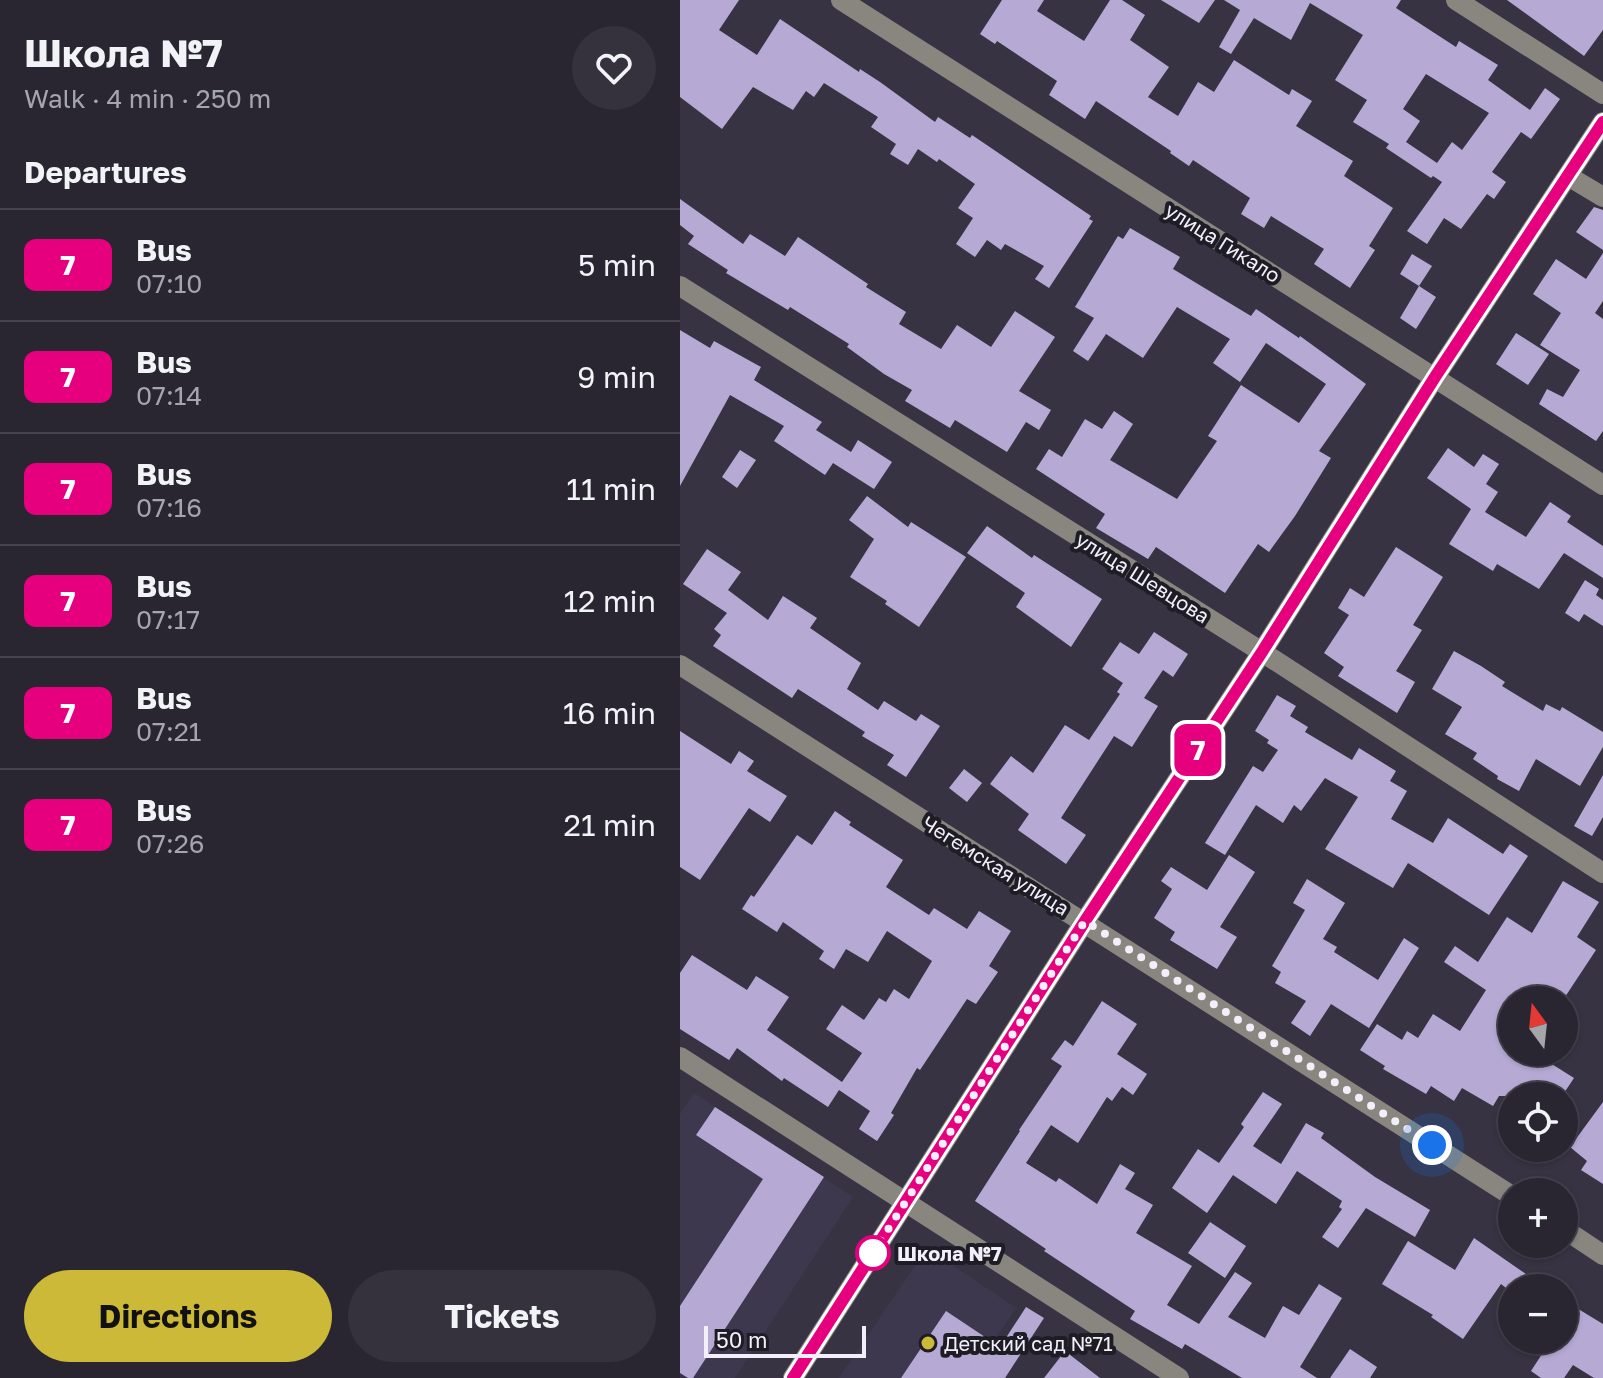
<!DOCTYPE html>
<html lang="en">
<head>
<meta charset="utf-8">
<style>
  :root { --surface:#292632; --page:#35323e; --text:#f1f3f6; --muted:#a5a5ac; --line:#45434d; --accent:#cdb938 }
  body { margin:0; font-family:"Golos Text",sans-serif; background:var(--page); color:var(--text); height:100vh; display:flex; flex-direction:column; font-size:30px; white-space:nowrap }
  * { box-sizing:border-box; margin:0 }
  p { font-size:26px; color:var(--muted) }
  .icon { flex:none; width:44px; height:44px; fill:none; stroke:currentColor; stroke-width:2; stroke-linecap:round; stroke-linejoin:round }
  .map { position:relative; flex:1; overflow:hidden }
  .details { display:flex; flex-direction:column; background:var(--surface); width:680px }
  .details>* { flex:none }
  .badge { padding:0 16px; border-radius:12px; font-size:28px; line-height:52px }
  .needle { width:52px; rotate:345deg }
  .tools { position:absolute; left:818px; top:986px; display:grid; gap:16px }
  .tools a { display:grid; place-items:center; width:80px; height:80px; border-radius:50%; background:var(--surface); box-shadow:0 2px 6px #0004,0 0 0 2px var(--line); font-size:40px }
  .scale { position:absolute; left:24px; bottom:20px; width:162px; box-sizing:border-box; padding-left:8px; border:4px solid #f2effa; border-top:0; font-size:22px; line-height:28px; white-space:nowrap; color:#f2effa; -webkit-text-stroke:6px #1e1c24; paint-order:stroke }
  .you { position:absolute; width:40px; height:40px; margin:-20px; border:6px solid #fff; border-radius:50%; background:#1a73e8; box-shadow:0 0 0 12px #1a73e833 }
  .map>.badge { position:absolute; translate:-50% -50%; box-shadow:0 0 0 4px #fff }
  h2 { padding:0 24px; font-size:30px; line-height:72px }
  .round { display:grid; place-items:center; flex:none; width:84px; height:84px; border-radius:42px; background:var(--page) }
  .head { display:flex; align-items:center; justify-content:space-between; height:136px; padding:0 24px }
  h1 { font-size:38px; font-weight:700; line-height:60px }
  .button { display:flex; gap:16px; margin-top:auto; padding:16px 24px }
  .button a { flex:1; height:92px; border-radius:48px; background:var(--accent); color:#111; font-size:32px; font-weight:700; line-height:92px; text-align:center }
  .button a+a { background:var(--page); color:var(--text) }
  ul { padding:0; list-style:none }
  li { display:flex; align-items:center; gap:24px; height:112px; padding:0 24px; border-top:2px solid var(--line) }
  li div { flex:1 }
  li b { display:block; font-size:30px }
  li em { font-style:normal }
  li .badge { min-width:88px; font-weight:700; text-align:center }
  main { display:flex; flex:1; min-height:0 }
  .map>svg:first-child { display:block }
  .built { fill:#3e384f }
  .building { fill:#b6aad5; fill-rule:evenodd }
  .lines { fill:none; stroke-linecap:round; stroke-linejoin:round }
  .minor { stroke:#88867e; stroke-width:20 }
  .line-casing { stroke:#fff; stroke-width:18 }
  .line { stroke:#e6007e; stroke-width:12 }
  .walk { stroke:#f2effa; stroke-width:8; stroke-dasharray:0 14.4 }
  .stop-dot { fill:#fff; stroke:#e6007e; stroke-width:4 }
  .poi-dot { fill:#cdb938; stroke:#1e1c24; stroke-width:3 }
  .labels { text-anchor:middle; dominant-baseline:central; stroke-width:8; stroke-linejoin:round; paint-order:stroke }
  .street-label { font-size:20px; fill:#f2effa; stroke:#1e1c24 }
  .stop-label { font-size:20px; font-weight:bold; fill:#f2effa; stroke:#1e1c24; text-anchor:start }
  .poi-label { font-size:20px; fill:#f2effa; stroke:#1e1c24; text-anchor:start }
</style>
</head>
<body>
<main>
<section class="details">
<div class="head"><div><h1>Школа №7</h1><p>Walk · 4 min · 250 m</p></div><a class="round"><svg class="icon" aria-label="heart" viewBox="0 0 24 24"><path d="M12 20l-8-8c-3-5 5-10 8-4 3-6 11-1 8 4z"/></svg></a></div>
<h2>Departures</h2>
<ul>
<li><span class="badge" style="background:#e6007e;color:#fff">7</span><div><b>Bus</b><p>07:10</p></div><em>5 min</em></li>
<li><span class="badge" style="background:#e6007e;color:#fff">7</span><div><b>Bus</b><p>07:14</p></div><em>9 min</em></li>
<li><span class="badge" style="background:#e6007e;color:#fff">7</span><div><b>Bus</b><p>07:16</p></div><em>11 min</em></li>
<li><span class="badge" style="background:#e6007e;color:#fff">7</span><div><b>Bus</b><p>07:17</p></div><em>12 min</em></li>
<li><span class="badge" style="background:#e6007e;color:#fff">7</span><div><b>Bus</b><p>07:21</p></div><em>16 min</em></li>
<li><span class="badge" style="background:#e6007e;color:#fff">7</span><div><b>Bus</b><p>07:26</p></div><em>21 min</em></li>
</ul>
<div class="button"><a>Directions</a><a>Tickets</a></div>
</section>
<div class="map">
<svg width="923" height="1378" viewBox="0 0 923 1378">
  <rect width="100%" height="100%" fill="#373343"/>
  <g class="built">
    <polygon points="14,1093 173,1197 55,1378 8,1378 0,1373 0,1114"/>
    <polygon points="247,1248 336,1308 289,1378 159,1378"/>
  </g>
  <g class="building">
    <polygon points="0,0 59,0 39,30 77,55 100,19 179,72 180,69 200,82 255,122 258,117 290,138 292,135 411,216 409,219 413,221 369,288 355,279 364,266 325,244 321,250 307,240 295,257 276,244 293,218 278,208 295,184 259,159 257,162 238,149 228,165 210,154 216,144 191,127 198,117 144,83 134,97 126,91 113,110 73,87 42,129 0,97"/>
    <polygon points="322,0 364,0 357,11 404,41 430,0 442,0 465,15 450,40 489,67 468,97 498,116 518,82 534,92 554,60 609,95 612,89 632,101 616,126 673,161 664,176 713,208 689,246 695,250 670,288 634,264 644,249 591,216 584,228 561,214 570,198 513,160 509,166 490,153 491,151 416,101 405,119 369,95 377,81 317,41 315,44 300,34"/>
    <polygon points="481,0 535,0 519,23"/>
    <path d="M544 0H721L716 8 776 47 779 41 818 65 808 80 850 110 865 88 880 99 851 139 841 132 812 172 826 182 814 199 807 194 781 229 764 218 747 244 727 231 762 182 753 176 751 178 706 148 709 144 673 122 687 100 655 80 683 35 630 3 611 40 574 18 551 54 539 47 560 10ZM746 74 809 113 782 150 772 142 757 163 726 142 740 121 723 109Z"/>
    <polygon points="827,0 923,0 923,30 904,56"/>
    <polygon points="0,199 63,244 70,234 105,256 118,237 188,284 186,287 226,312 219,324 261,349 277,325 311,347 335,311 375,337 339,391 371,410 359,430 346,422 327,452 275,420 270,428 225,401 232,390 204,374 167,347 169,344 110,307 108,310 46,273 48,270 8,244 14,236 0,225"/>
    <polygon points="914,207 923,210 923,250 896,232"/>
    <polygon points="450,228 500,257 493,269 571,316 576,309 619,338 620,336 686,384 639,451 651,458 615,516 589,552 578,544 545,593 476,547 468,559 416,528 425,514 356,469 369,449 382,457 405,419 422,429 434,411 453,424 430,460 497,499 537,441 528,436 561,385 619,423 646,384 586,343 560,382 533,363 550,339 497,307 463,358 426,334 408,361 393,351 414,318 395,307 438,236 443,239"/>
    <polygon points="923,253 923,301 915,313 923,319 923,431 916,441 859,404 867,389 883,397 900,370 860,345 881,313 853,294 876,259 906,279"/>
    <polygon points="732,254 752,266 739,286 720,274"/>
    <polygon points="739,286 756,297 736,329 720,318"/>
    <polygon points="0,330 30,348 34,341 81,367 74,380 142,422 136,430 171,452 178,440 212,462 194,489 153,463 145,475 94,441 104,426 50,395 0,486"/>
    <polygon points="836,333 869,354 848,385 816,364"/>
    <polygon points="768,448 794,467 803,454 819,464 806,484 818,492 805,512 846,537 870,502 891,516 887,522 923,546 923,578 884,553 859,589 817,564 813,571 769,544 791,509 747,478"/>
    <polygon points="60,450 76,460 57,488 42,477"/>
    <polygon points="187,496 228,527 231,522 286,557 239,627 205,604 207,601 170,577 194,539 169,520"/>
    <polygon points="307,526 352,558 354,555 422,599 391,647 336,607 345,593 287,553"/>
    <polygon points="716,547 763,577 733,625 742,630 716,671 735,682 717,713 658,676 664,667 644,653 669,615 658,608 670,588 684,597"/>
    <polygon points="27,549 61,572 48,590 88,620 103,596 137,618 130,628 181,663 167,689 198,710 204,701 236,721 241,714 260,726 226,777 207,765 214,755 182,736 185,732 118,689 112,698 33,646 41,635 34,629 47,613 3,584"/>
    <polygon points="905,580 919,589 916,595 923,600 923,626 904,614 899,622 885,613"/>
    <polygon points="474,632 508,654 493,677 483,670 464,698 478,706 452,747 434,736 381,818 406,835 386,864 338,830 349,814 310,784 331,756 353,773 385,725 409,740 440,694 437,692 443,683 422,669 440,642 459,654"/>
    <polygon points="774,651 801,666 825,682 822,686 863,711 866,704 880,711 882,707 923,732 923,747 900,786 856,759 839,791 817,779 818,776 793,759 797,753 765,734 782,707 752,689"/>
    <polygon points="597,695 616,706 610,716 628,727 625,732 672,760 679,748 716,771 710,781 727,791 711,819 753,843 768,818 823,854 830,844 848,856 809,915 728,863 713,888 645,849 678,797 645,778 621,811 614,805 603,823 576,805 545,855 525,843 573,766 583,772 598,750 587,743 589,740 575,731"/>
    <polygon points="0,731 51,764 59,751 74,761 67,771 107,796 90,822 69,808 20,880 0,867"/>
    <polygon points="284,769 302,783 287,802 269,788"/>
    <polygon points="923,775 923,817 912,836 894,826"/>
    <polygon points="155,811 171,822 169,825 223,860 206,887 249,915 254,908 287,929 299,911 331,931 309,966 318,972 296,1004 287,999 240,1070 237,1068 211,1113 214,1115 197,1141 179,1129 190,1111 159,1090 148,1107 104,1078 102,1081 57,1048 49,1060 0,1029 0,973 12,955 67,990 76,976 109,997 87,1030 162,1082 182,1053 146,1029 162,1005 184,1020 199,998 206,1002 214,989 229,999 252,961 207,931 188,962 166,949 154,969 139,959 144,951 103,922 97,932 62,909 71,895 74,897 117,835 132,845"/>
    <polygon points="549,855 575,872 540,927 557,937 537,969 490,940 495,932 474,918 492,889 481,881 491,867 527,890"/>
    <polygon points="627,879 665,903 643,939 657,947 654,952 698,980 724,938 739,948 689,1028 651,1004 630,1036 611,1023 626,1001 595,983 601,972 592,966 625,910 613,903"/>
    <polygon points="883,881 919,902 897,937 916,950 883,1000 832,1000 832,1052 838,1052 863,1068 867,1061 894,1078 882,1096 819,1096 813,1106 782,1088 774,1101 751,1086 746,1094 703,1069 705,1066 680,1050 697,1024 722,1040 727,1031 738,1038 753,1014 780,1031 806,990 764,962 775,946 798,962 827,917 852,933"/>
    <polygon points="422,1001 457,1024 437,1054 467,1074 453,1095 442,1087 432,1101 427,1097 398,1143 371,1125 346,1163 376,1182 379,1178 417,1204 440,1164 455,1173 445,1189 473,1205 456,1233 512,1266 487,1305 519,1324 555,1272 572,1283 548,1317 585,1338 603,1306 619,1315 639,1284 662,1298 620,1367 637,1378 562,1378 505,1344 502,1349 450,1319 455,1311 364,1251 366,1249 295,1201 340,1131 339,1130 382,1066 371,1059 385,1040 393,1046"/>
    <polygon points="583,1092 602,1104 573,1146 601,1164 626,1123 644,1133 641,1138 695,1177 750,1210 735,1237 686,1208 658,1248 642,1237 662,1209 659,1207 662,1201 617,1171 596,1204 553,1175 527,1213 492,1188 518,1149 539,1163 564,1127 561,1124"/>
    <polygon points="923,1102 923,1184 901,1170 907,1161 890,1147"/>
    <polygon points="35,1107 144,1177 13,1378 8,1378 0,1373 0,1306 83,1179 16,1135"/>
    <polygon points="530,1222 566,1246 545,1278 508,1253"/>
    <polygon points="794,1238 866,1288 826,1288 821,1284 783,1339 751,1317 753,1315 702,1284 728,1241 775,1270"/>
    <polygon points="890,1304 923,1324 923,1378 914,1378 893,1365 884,1378 861,1378 851,1371 871,1340 884,1340 884,1314"/>
    <polygon points="346,1307 364,1318 325,1378 221,1378 266,1311 320,1347"/>
    <polygon points="670,1349 697,1367 690,1378 650,1378"/>
    <polygon points="385,1351 420,1378 364,1378"/>
  </g>
  <g class="lines">
    <g class="minor">
      <polyline points="161,0 923,485"/>
      <polyline points="776,0 923,94"/>
      <polyline points="888,176 923,197"/>
      <polyline points="0,286 582,652 923,873"/>
      <polyline points="0,665 832,1196"/>
      <polyline points="0,1057 499,1378"/>
      <polyline points="884,1229 923,1255"/>
      <polyline points="113,1378 405,921 582,652 755,377 923,122"/>
    </g>
  </g>
  <g class="lines">
    <g class="line-casing">
      <polyline id="line" points="113,1378 405,921 582,652 755,377 923,122"/>
    </g>
    <use href="#line" class="line"/>
    <polyline class="walk" points="193,1253 405,921 752,1145"/>
  </g>
  <circle class="stop-dot" cx="193" cy="1253" r="16"/>
  <circle class="poi-dot" cx="248" cy="1343" r="8"/>
  <g class="labels">
    <g class="street-label">
      <text transform="translate(543 242) rotate(32)">улица Гикало</text>
      <text transform="translate(463 577) rotate(32)">улица Шевцова</text>
      <text transform="translate(316 865) rotate(32)">Чегемская улица</text>
    </g>
    <g class="stop-label">
      <text x="217" y="1253">Школа №7</text>
    </g>
    <g class="poi-label">
      <text x="264" y="1343">Детский сад №71</text>
    </g>
  </g>
</svg>
<div class="tools">
<a><svg class="needle" viewBox="-14 -14 28 28"><path d="M0-13l5 13h-10z" fill="#e53935"/><path d="M0 13l5-13h-10z" fill="#a5a5ac"/></svg></a>
<a><svg class="icon" aria-label="locate" viewBox="0 0 24 24"><circle cx="12" cy="12" r="6"/><path d="M12 2v4M12 18v4M2 12h4M18 12h4"/></svg></a>
<a>+</a>
<a>−</a>
</div>
<div class="scale">50 m</div>
<div class="you" style="left:752px;top:1145px"></div>
<b class="badge" style="left:518px;top:750px;background:#e6007e;color:#fff">7</b>
</div>
</main>
</body>
</html>
